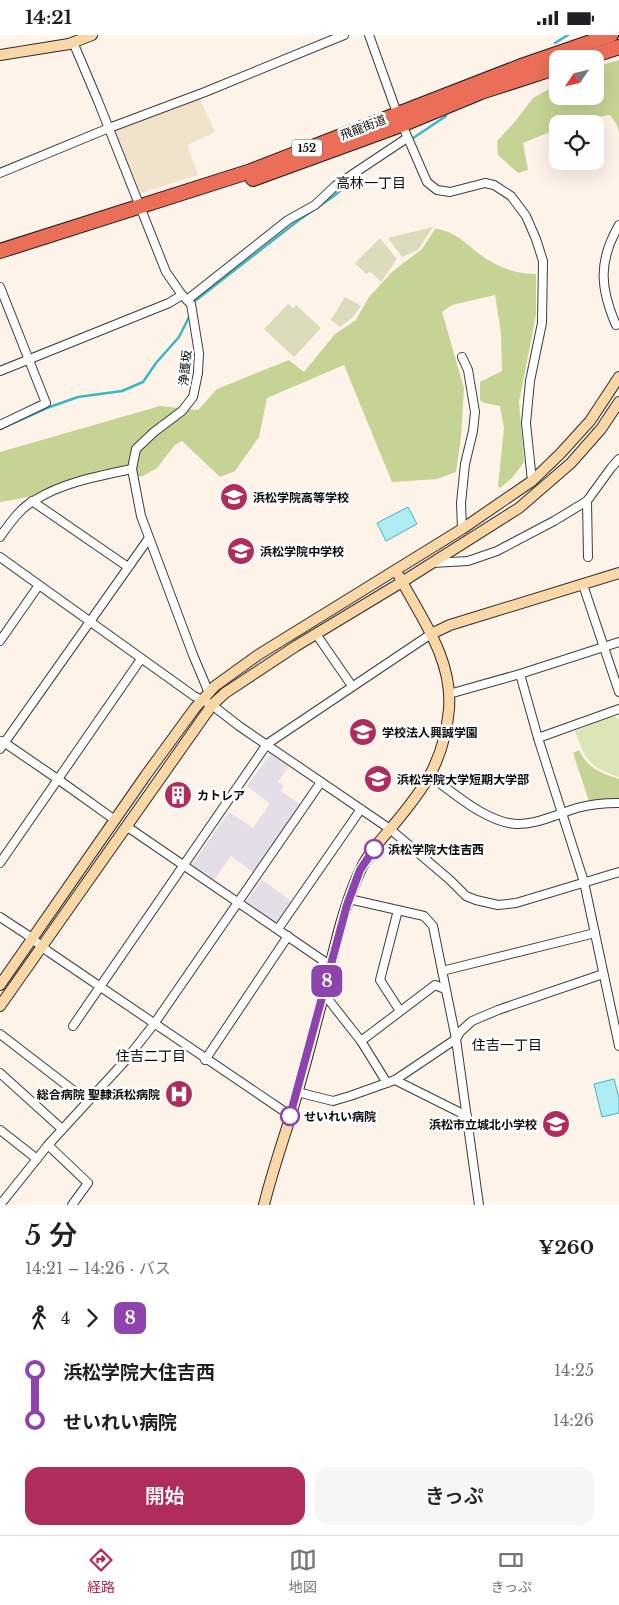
<!DOCTYPE html>
<html lang="ja">
<head>
<meta charset="utf-8">
<style>
  :root { --surface:#fff; --page:#f6f6f6; --text:#202124; --muted:#757577; --line:#e0e0e0; --accent:#b02c5a }
  body { margin:0; font-family:"Libre Baskerville","Noto Sans JP",serif; background:var(--page); color:var(--text); height:100vh; display:flex; flex-direction:column; font-size:19px; white-space:nowrap }
  * { box-sizing:border-box; margin:0 }
  p { font-size:16px; color:var(--muted) }
  .icon { flex:none; width:28px; height:28px; fill:none; stroke:currentColor; stroke-width:2; stroke-linecap:round; stroke-linejoin:round }
  .map { position:relative; height:1170px; overflow:hidden }
  .details { display:flex; flex-direction:column; background:var(--surface); flex:1 }
  .details>* { flex:none }
  .badge { padding:0 10px; border-radius:8px; font-size:18px; line-height:32px }
  .needle { width:32px; rotate:235deg }
  .fabs { position:absolute; left:549px; top:15px; display:grid; gap:10px }
  .fabs a { display:grid; place-items:center; width:55px; height:55px; border-radius:10px; background:var(--surface); box-shadow:0 5px 20px #0002; font-size:25px }
  .map>.badge { position:absolute; translate:-50% -50%; box-shadow:0 0 0 2px #fff }
  .legs { display:flex; align-items:center; gap:8px; height:55px; padding:0 25px; font-size:16px }
  .legs p { margin-inline-start:auto }
  .summary { display:flex; align-items:center; justify-content:space-between; height:85px; padding:0 25px }
  h1 { font-size:28px; font-weight:600; line-height:38px }
  .primary-button { display:flex; gap:10px; margin-top:auto; padding:10px 25px }
  .primary-button a { flex:1; height:58px; border-radius:15px; background:var(--accent); color:#fff; font-size:20px; font-weight:600; line-height:58px; text-align:center }
  .primary-button a+a { background:var(--page); color:var(--text) }
  ul { padding:0 25px; list-style:none }
  li { display:flex; align-items:center; gap:18px; height:50px; font-size:19px }
  li i { display:grid; place-items:center; width:8px; height:100%; margin:0 6px; background:currentColor }
  li i::after { content:''; width:12px; height:12px; margin:-6px; border:4px solid; border-radius:50%; background:var(--surface) }
  li p { margin-inline-start:auto }
  li:first-child i { background:linear-gradient(#0000 50%,currentColor 0) }
  li:last-child i { background:linear-gradient(currentColor 50%,#0000 0) }
  .status { display:flex; justify-content:space-between; align-items:center; height:35px; padding:0 25px; background:var(--surface); direction:ltr }
  .status svg { height:14px; fill:currentColor }
  .tab-bar { display:flex; justify-content:space-around; align-items:center; height:70px; border-top:1px solid var(--line); background:var(--surface); font-size:14px; color:var(--muted) }
  .tab-bar a { display:grid; justify-items:center; gap:2px }
  .tab-bar .on { color:var(--accent) }
  .map>svg:first-child { display:block }
  .industrial { fill:#e4dee9 }
  .farmland { fill:#f1e2ca }
  .green { fill:#dce5b5 }
  .forest { fill:#c5d495 }
  .cemetery { fill:#dcdcbc }
  .water { fill:#b0edf2; stroke:#3bb7c4 }
  .lines { fill:none; stroke-linecap:round; stroke-linejoin:round }
  .stream { stroke:#3bb7c4; stroke-width:2.5 }
  .street-casing { stroke:#3d3d3d; stroke-width:10 }
  .secondary-casing { stroke:#2c2c2c; stroke-width:12 }
  .highway-casing { stroke:#1b1b1b; stroke-width:16 }
  .street { stroke:#fff; stroke-width:8 }
  .secondary { stroke:#fad7a6; stroke-width:10 }
  .highway { stroke:#eb6f58; stroke-width:14 }
  .line-1-casing { stroke:#fff; stroke-width:11 }
  .line-1 { stroke:#8e44ad; stroke-width:8 }
  .stop-1-dot { fill:#fff; stroke:#8e44ad; stroke-width:2.5 }
  .labels { text-anchor:middle; dominant-baseline:central; stroke-width:5; stroke-linejoin:round; paint-order:stroke }
  .shield { fill:#fff; stroke:#545454; stroke-width:1 }
  .shield-label { font-size:11px; font-weight:bold; fill:#0a0a0a }
  .street-label { font-size:12px; fill:#0a0a0a; stroke:#fff }
  .poi-label { font-size:12px; font-weight:bold; fill:#0a0a0a; stroke:#fff; text-anchor:start }
  .stop-label { font-size:12px; font-weight:bold; fill:#0a0a0a; stroke:#fff; text-anchor:start }
  .neighbourhood-label { font-size:14px; fill:#0a0a0a; stroke:#fff }
</style>
</head>
<body>
<div class="status"><b>14:21</b><svg viewBox="0 0 49 12"><path d="M0 12V9h3v3zM5 12V6h3v6zM10 12V3h3v9zM15 12V0h3v12zM26 1h20v11H26zM47 4h2v5h-2z"/></svg></div>
<div class="map">
<svg width="619" height="1170" viewBox="0 0 619 1170">
  <rect width="100%" height="100%" fill="#fef3e8"/>
  <g class="industrial">
    <polygon points="271,718 289,731 278,747 284,751 281,756 301,770 253,837 231,821 214,845 192,829 229,777 253,793 270,769 247,751"/>
    <polygon points="262,845 293,867 277,890 246,867"/>
  </g>
  <polygon class="farmland" points="200,64 215,97 187,110 198,140 141,158 114,96"/>
  <path class="green" d="M612 681 619 684V742C588 732 586 725 575 696Z"/>
  <g class="forest">
    <path d="M619 25V98L617 90 610 80C592 82 575 89 558 89L557 94 523 108 528 135 518 138 498 120 497 106 513 89 533 63 557 50 558 61H595V32Z"/>
    <path d="M435 194C453 195 464 207 478 218 494 231 515 239 536 239V280L519 367 524 427 512 443 500 453 498 451 504 393 500 371 484 368 480 365V347L502 336 501 298 495 260 452 270 442 277 464 353 461 402 456 437 437 444 392 447 344 330 267 363 259 402 235 436 220 442 182 406 175 410 157 433 141 442 125 432 101 435 40 459 18 464 0 467V417L160 371 198 375 217 354 289 325 304 337 335 299 356 285 369 262 393 236 422 214Z"/>
    <path d="M579 715C588 734 601 738 619 744V766H589L573 718Z"/>
  </g>
  <g class="cemetery">
    <polygon points="433,192 418,215 402,222 388,203"/>
    <polygon points="380,203 397,224 381,247 371,237 366,239 355,228"/>
    <polygon points="345,262 361,271 352,283 340,292 331,285"/>
    <polygon points="288,269 293,273 296,270 321,293 294,322 264,294"/>
  </g>
  <g class="water">
    <polygon points="408,472 417,489 386,506 377,488"/>
    <polygon points="614,1044 619,1063 619,1078 602,1082 594,1049"/>
  </g>
  <g class="lines">
    <g class="stream">
      <polyline points="555,8 568,0"/>
      <polyline points="388,120 446,81"/>
      <polyline points="195,266 299,185 334,161 364,136"/>
      <polyline points="0,394 47,373 78,362 122,356 143,347 156,328 179,302 190,280"/>
    </g>
    <g class="street-casing">
      <g id="street">
        <polyline points="369,0 397,78 427,147 437,155 450,157 485,148 494,150 511,161 526,181 536,204 543,226 542,288 530,346 526,388 532,446"/>
        <polyline points="73,7 98,66 166,237 182,260 191,269 199,318 198,338 193,362 182,376 154,397 136,414 132,434"/>
        <polyline points="0,138 109,93 205,57 344,0"/>
        <polyline points="0,252 46,368 0,390"/>
        <polyline points="187,265 288,185 315,170 335,151 407,103"/>
        <path d="M616 290C600 253 598 226 619 190"/>
        <polyline points="462,322 468,335 475,377 473,396 465,429 461,468 462,494"/>
        <polyline points="0,336 169,268 182,260"/>
        <polyline points="132,434 141,481 193,620 209,658"/>
        <polyline points="32,466 128,532"/>
        <polyline points="587,466 588,522"/>
        <path d="M0 502C10 488 20 473 35 465 64 447 99 441 132 434"/>
        <polyline points="0,522 194,661 212,670 239,691 390,794 450,845 466,861 476,865 498,870 516,868 619,837"/>
        <polyline points="432,528 468,526 497,516 554,486 587,466 611,433 619,424"/>
        <polyline points="583,550 619,657"/>
        <polyline points="316,599 352,651"/>
        <polyline points="0,606 39,550"/>
        <polyline points="520,639 538,703 584,847 619,1011"/>
        <polyline points="449,659 520,639 619,607"/>
        <polyline points="538,703 619,674"/>
        <polyline points="2,706 59,745 115,785"/>
        <polyline points="0,714 149,503"/>
        <path d="M430 741C454 758 487 788 517 789 538 789 558 779 577 773 591 769 604 768 619 768"/>
        <polyline points="126,791 331,931"/>
        <polyline points="0,828 141,624"/>
        <polyline points="349,864 424,881 433,891 456,1004 479,1170"/>
        <polyline points="398,875 380,945 400,976"/>
        <polyline points="0,882 26,899 49,917 291,1081"/>
        <polyline points="278,894 361,774"/>
        <polyline points="442,936 595,898"/>
        <polyline points="324,959 361,1006 387,1048"/>
        <polyline points="73,991 267,709 431,599"/>
        <polyline points="0,999 87,1066"/>
        <polyline points="361,1006 435,950 445,954"/>
        <polyline points="205,1025 288,901"/>
        <polyline points="0,1038 62,1094"/>
        <polyline points="395,1045 467,1081"/>
        <polyline points="297,1057 333,1066 350,1061 395,1045 456,1004 460,997 472,986 498,975 603,939"/>
        <polyline points="0,1095 37,1124"/>
        <polyline points="48,1110 88,1148 72,1170"/>
        <polyline points="0,1170 48,1110 125,1026 154,989 321,747"/>
      </g>
    </g>
    <g class="secondary-casing">
      <g id="secondary">
        <polyline points="0,20 69,9 92,0"/>
        <polyline points="431,599 450,590 619,538"/>
        <polyline points="0,950 146,740 195,673 215,651 258,620 462,494 532,446 560,419 590,386 619,342"/>
        <polyline points="0,971 212,670 225,658 296,611 402,547 519,473 571,428 601,394 619,367"/>
        <path d="M264 1170C271 1141 281 1112 290 1083 299 1052 308 1020 316 988 330 939 338 883 360 836 367 820 380 806 391 793 424 754 444 727 449 674 453 624 421 583 399 541"/>
      </g>
    </g>
    <g class="highway-casing">
      <g id="highway">
        <polyline points="583,24 619,12"/>
        <polyline points="253,144 401,90 481,57 558,32"/>
        <polyline points="0,216 251,136 524,30 611,0"/>
      </g>
    </g>
    <use href="#street" class="street"/>
    <use href="#secondary" class="secondary"/>
    <use href="#highway" class="highway"/>
  </g>
  <g class="lines">
    <g class="line-1-casing">
      <polyline id="line-1" points="290,1081 347,870 360,835 374,814"/>
    </g>
    <use href="#line-1" class="line-1"/>
  </g>
  <defs>
    <g id="school-disc" transform="scale(1.4375)"><circle r="9.5" fill="#b02c5a" stroke="#fff"/><path d="M0-5L7-2L0 1L-7-2ZM-4 1L0 2.5L4 1V4Q0 6-4 4Z" fill="#fff"/></g>
    <g id="university-disc" transform="scale(1.4375)"><circle r="9.5" fill="#b02c5a" stroke="#fff"/><path d="M0-5L7-2L0 1L-7-2ZM-4 1L0 2.5L4 1V4Q0 6-4 4Z" fill="#fff"/></g>
    <g id="building-disc" transform="scale(1.4375)"><circle r="9.5" fill="#b02c5a" stroke="#fff"/><path d="M-4-6H4V6H1V3H-1V6H-4ZM-2.5-4.3h1.7v1.8h-1.7ZM.8-4.3h1.7v1.8H.8ZM-2.5-1h1.7V.8h-1.7ZM.8-1h1.7V.8H.8Z" fill="#fff"/></g>
    <g id="hospital-disc" transform="scale(1.4375)"><circle r="9.5" fill="#b02c5a" stroke="#fff"/><path d="M-5-5h3v3.5h4V-5h3V5h-3V1.5h-4V5h-3Z" fill="#fff"/></g>
  </defs>
  <g fill-rule="evenodd">
    <use href="#school-disc" x="234" y="462"/>
    <use href="#school-disc" x="241" y="516"/>
    <use href="#university-disc" x="363" y="697"/>
    <use href="#university-disc" x="378" y="744"/>
    <use href="#building-disc" x="178" y="760"/>
    <use href="#hospital-disc" x="179" y="1059"/>
    <use href="#school-disc" x="556" y="1089"/>
  </g>
  <g class="stop-1-dot">
    <circle cx="374" cy="814" r="9"/>
    <circle cx="290" cy="1081" r="9"/>
  </g>
  <g class="labels">
    <rect class="shield" x="292" y="104.5" width="30" height="17" rx="4"/>
    <g class="shield-label">
      <text x="307" y="113">152</text>
    </g>
    <g class="street-label">
      <text transform="translate(363 92) rotate(-21)">飛龍街道</text>
      <text transform="translate(185 333) rotate(-84)">浄護坂</text>
    </g>
    <g class="poi-label">
      <text x="253" y="462">浜松学院高等学校</text>
      <text x="260" y="516">浜松学院中学校</text>
      <text x="382" y="697">学校法人興誠学園</text>
      <text x="397" y="744">浜松学院大学短期大学部</text>
      <text x="197" y="760">カトレア</text>
      <text x="160" y="1059" text-anchor="end">総合病院 聖隷浜松病院</text>
      <text x="537" y="1089" text-anchor="end">浜松市立城北小学校</text>
    </g>
    <g class="stop-label">
      <text x="388" y="814">浜松学院大住吉西</text>
      <text x="304" y="1081">せいれい病院</text>
    </g>
    <g class="neighbourhood-label">
      <text x="371" y="148">高林一丁目</text>
      <text x="507" y="1010">住吉一丁目</text>
      <text x="151" y="1021">住吉二丁目</text>
    </g>
  </g>
</svg>
<div class="fabs">
<a><svg class="needle" viewBox="-14 -14 28 28"><path d="M0-13l5 13h-10z" fill="#e53935"/><path d="M0 13l5-13h-10z" fill="#757577"/></svg></a>
<a><svg class="icon" aria-label="locate" viewBox="0 0 24 24"><circle cx="12" cy="12" r="6"/><path d="M12 2v4M12 18v4M2 12h4M18 12h4"/></svg></a>
</div>
<b class="badge" style="left:327px;top:946px;background:#8e44ad;color:#fff">8</b>
</div>
<section class="details">
<div class="summary"><div><h1>5 分</h1><p>14:21 – 14:26 · バス</p></div><b>¥260</b></div>
<div class="legs"><svg class="icon" aria-label="walk" viewBox="0 0 24 24"><circle cx="13" cy="4" r="2"/><path d="M13 8l-2 6 4 7M11 14l-3 7M7 12l3-4h3l4 4"/></svg>4<svg class="icon" aria-label="forward" viewBox="0 0 24 24"><path d="M9 5l7 7-7 7"/></svg><b class="badge" style="background:#8e44ad;color:#fff">8</b></div>
<ul>
<li><i style="color:#8e44ad"></i><b>浜松学院大住吉西</b><p>14:25</p></li>
<li><i style="color:#8e44ad"></i><b>せいれい病院</b><p>14:26</p></li>
</ul>
<div class="primary-button"><a>開始</a><a>きっぷ</a></div>
</section>
<nav class="tab-bar">
<a class="on"><svg class="icon" aria-label="directions" viewBox="0 0 24 24"><path d="M12 3l9 9-9 9-9-9zM9 14v-3h6M13 9l2 2-2 2"/></svg>経路</a>
<a><svg class="icon" aria-label="map" viewBox="0 0 24 24"><path d="M3 6l6-2 6 2 6-2v14l-6 2-6-2-6 2zM9 4v14M15 6v14"/></svg>地図</a>
<a><svg class="icon" aria-label="tickets" viewBox="0 0 24 24"><path d="M3 7h18v10H3zM15 7v10"/></svg>きっぷ</a>
</nav>
</body>
</html>
